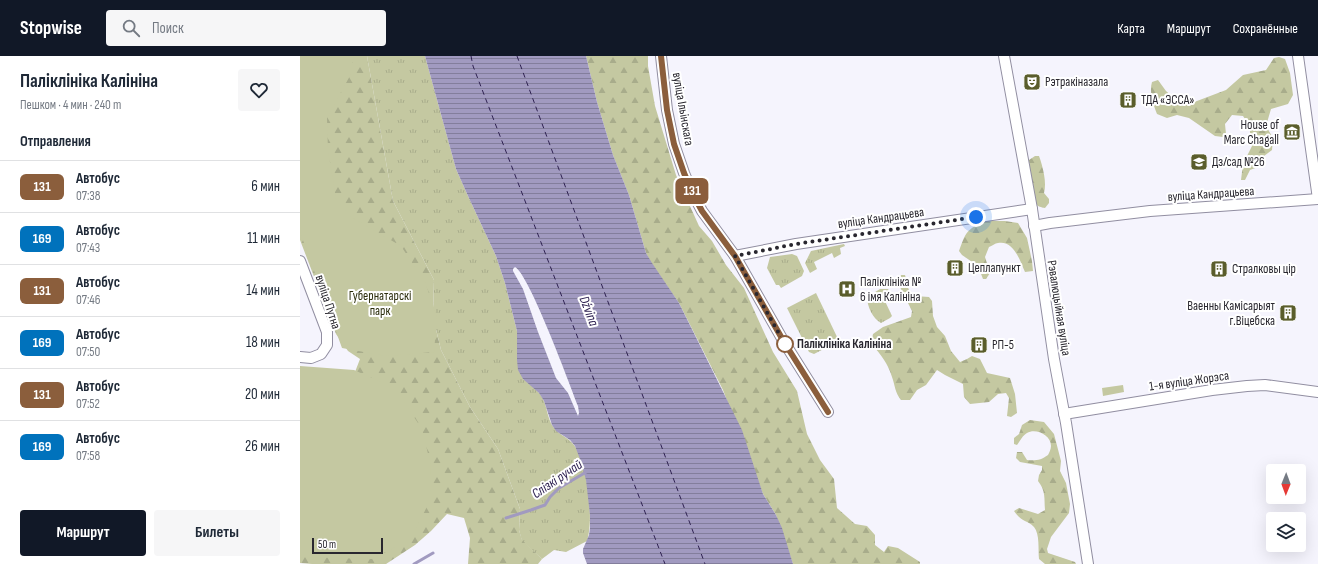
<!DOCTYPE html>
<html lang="ru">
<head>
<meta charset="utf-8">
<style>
  :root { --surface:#fff; --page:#f6f6f7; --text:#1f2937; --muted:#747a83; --line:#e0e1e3; --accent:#111827 }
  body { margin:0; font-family:"Sofia Sans Condensed",sans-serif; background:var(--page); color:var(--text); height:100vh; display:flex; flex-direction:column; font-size:15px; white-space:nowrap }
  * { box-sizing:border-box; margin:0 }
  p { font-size:13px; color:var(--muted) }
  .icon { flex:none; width:22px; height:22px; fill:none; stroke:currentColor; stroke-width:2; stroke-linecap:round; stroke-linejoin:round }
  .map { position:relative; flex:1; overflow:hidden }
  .drawer { display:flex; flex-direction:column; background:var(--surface); width:300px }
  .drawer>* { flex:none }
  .badge { padding:0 8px; border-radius:6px; font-size:14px; line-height:26px }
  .needle { width:26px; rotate:181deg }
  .buttons { position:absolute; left:966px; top:408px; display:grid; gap:8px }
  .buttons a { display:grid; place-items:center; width:40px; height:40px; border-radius:4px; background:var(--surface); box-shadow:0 4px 16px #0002; font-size:20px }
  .scale { position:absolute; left:12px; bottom:10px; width:71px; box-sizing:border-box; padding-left:4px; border:2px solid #29272f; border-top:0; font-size:11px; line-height:14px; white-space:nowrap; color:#29272f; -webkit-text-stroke:3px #fff; paint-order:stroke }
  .you { position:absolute; width:20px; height:20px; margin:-10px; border:3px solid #fff; border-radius:50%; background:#1a73e8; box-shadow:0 0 0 6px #1a73e833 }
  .map>.badge { position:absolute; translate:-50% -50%; box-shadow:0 0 0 2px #fff }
  h2 { padding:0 20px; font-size:15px; line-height:36px }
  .round { display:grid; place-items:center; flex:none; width:42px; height:42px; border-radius:4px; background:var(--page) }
  .summary { display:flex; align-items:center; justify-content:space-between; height:68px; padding:0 20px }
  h1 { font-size:19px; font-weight:700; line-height:30px }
  .primary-button { display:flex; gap:8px; margin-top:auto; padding:8px 20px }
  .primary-button a { flex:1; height:46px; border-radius:4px; background:var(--accent); color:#fff; font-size:16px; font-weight:700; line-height:46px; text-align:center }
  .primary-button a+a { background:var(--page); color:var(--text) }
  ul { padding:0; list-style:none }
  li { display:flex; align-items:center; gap:12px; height:52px; padding:0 20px; border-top:1px solid var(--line) }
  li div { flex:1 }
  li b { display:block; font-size:15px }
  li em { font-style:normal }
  li .badge { min-width:44px; font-weight:700; text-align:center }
  header { display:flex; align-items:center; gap:24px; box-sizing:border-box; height:56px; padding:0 20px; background:var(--accent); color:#fff }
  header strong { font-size:19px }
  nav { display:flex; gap:22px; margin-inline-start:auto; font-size:14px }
  .search { width:280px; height:36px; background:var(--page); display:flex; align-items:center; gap:10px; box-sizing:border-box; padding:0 14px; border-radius:4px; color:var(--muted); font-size:15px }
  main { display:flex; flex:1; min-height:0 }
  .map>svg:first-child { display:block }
  .grass { fill:url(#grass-tufts) }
  .forest { fill:url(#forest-firs) }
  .park { fill:#c4c8a1 }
  .water { fill:url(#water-rules); fill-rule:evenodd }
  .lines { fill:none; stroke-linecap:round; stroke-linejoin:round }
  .stream { stroke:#a19ac0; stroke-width:3 }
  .ferry { stroke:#2e2151; stroke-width:1; stroke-dasharray:5 4; stroke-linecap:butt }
  .minor-casing { stroke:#918ea1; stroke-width:12 }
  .minor { stroke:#fff; stroke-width:10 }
  .line-casing { stroke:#fff; stroke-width:9 }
  .line { stroke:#8b5e3c; stroke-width:6 }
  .walk { stroke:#29272f; stroke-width:4; stroke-dasharray:0 7.2 }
  .stop-dot { fill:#fff; stroke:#8b5e3c; stroke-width:2 }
  .labels { text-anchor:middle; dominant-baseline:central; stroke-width:4; stroke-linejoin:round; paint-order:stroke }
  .poi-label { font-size:13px; fill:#29272f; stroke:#fff; text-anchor:start }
  .street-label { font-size:13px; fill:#29272f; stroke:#fff }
  .park-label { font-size:13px; fill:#2b2d0c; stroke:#fff }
  .stop-label { font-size:13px; font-weight:bold; fill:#29272f; stroke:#fff; text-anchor:start }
  .water-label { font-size:14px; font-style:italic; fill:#2e2151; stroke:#fff }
</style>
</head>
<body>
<header>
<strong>Stopwise</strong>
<div class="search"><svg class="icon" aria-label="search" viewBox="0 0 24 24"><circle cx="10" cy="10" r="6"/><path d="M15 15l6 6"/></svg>Поиск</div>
<nav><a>Карта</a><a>Маршрут</a><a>Сохранённые</a></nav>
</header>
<main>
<section class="drawer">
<div class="summary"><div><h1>Паліклініка Калініна</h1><p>Пешком · 4 мин · 240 m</p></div><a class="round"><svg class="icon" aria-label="heart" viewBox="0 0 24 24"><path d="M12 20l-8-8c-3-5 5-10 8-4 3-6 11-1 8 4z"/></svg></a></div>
<h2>Отправления</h2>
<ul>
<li><span class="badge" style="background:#8b5e3c;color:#fff">131</span><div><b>Автобус</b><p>07:38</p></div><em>6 мин</em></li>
<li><span class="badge" style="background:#0072bc;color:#fff">169</span><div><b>Автобус</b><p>07:43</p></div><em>11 мин</em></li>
<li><span class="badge" style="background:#8b5e3c;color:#fff">131</span><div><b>Автобус</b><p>07:46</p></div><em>14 мин</em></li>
<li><span class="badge" style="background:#0072bc;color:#fff">169</span><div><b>Автобус</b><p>07:50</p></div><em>18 мин</em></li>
<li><span class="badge" style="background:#8b5e3c;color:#fff">131</span><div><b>Автобус</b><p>07:52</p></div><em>20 мин</em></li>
<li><span class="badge" style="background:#0072bc;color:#fff">169</span><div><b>Автобус</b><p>07:58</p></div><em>26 мин</em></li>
</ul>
<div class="primary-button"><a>Маршрут</a><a>Билеты</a></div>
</section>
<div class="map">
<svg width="1018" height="508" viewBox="0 0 1018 508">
  <defs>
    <pattern id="grass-tufts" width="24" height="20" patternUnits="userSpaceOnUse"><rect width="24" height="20" fill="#c4c8a1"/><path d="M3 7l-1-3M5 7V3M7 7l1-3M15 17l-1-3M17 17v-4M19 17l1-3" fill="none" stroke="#a8ac8b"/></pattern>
    <pattern id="forest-firs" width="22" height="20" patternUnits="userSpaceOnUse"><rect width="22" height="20" fill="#c4c8a1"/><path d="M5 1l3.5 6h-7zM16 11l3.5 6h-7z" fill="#a8ac8b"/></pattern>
    <pattern id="water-rules" width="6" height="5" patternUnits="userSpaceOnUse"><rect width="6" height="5" fill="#a19ac0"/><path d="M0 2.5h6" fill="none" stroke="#837e9c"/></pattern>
  </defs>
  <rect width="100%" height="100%" fill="#f5f4fd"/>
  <g class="grass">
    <path d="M67 0H125L156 113 168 140 196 200 205 227 217 275 223 323C232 329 240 336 244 345 247 353 248 362 252 369 257 378 268 381 274 389 288 407 294 464 287 485L266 496 254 494 242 503 222 485 219 474 220 453 198 393 170 351 141 294 133 261 134 224 93 145Z"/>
    <polygon points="544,188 545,190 540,192 541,198 534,202 532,197 514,206 517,213 510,217 505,207 511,195"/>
    <polygon points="492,198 497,200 504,215 502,220 481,232 479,229 476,229 467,212 470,201"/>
    <path d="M580 233H588L591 238V240L584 243 592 260 590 262 581 267C573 263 567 250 567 241Z"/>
    <polygon points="516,237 539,285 514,298 509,296 487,252"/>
  </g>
  <g class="forest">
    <polygon points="0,0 67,0 93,145 134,224 133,261 141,294 170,351 198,393 220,453 219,474 222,484 242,503 238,508 168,508 170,482 164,462 147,458 131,475 115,489 86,508 12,508 0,507 0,313 55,316 60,303 48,295 36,278 0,184"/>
    <polygon points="286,0 348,0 348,10 355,50 376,119 399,170 412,185 426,209 444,232 473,296 497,335 507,378 520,404 534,423 537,452 555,468 567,470 575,479 575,489 584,496 588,490 598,492 620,506 620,508 493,508 476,459 463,438 423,334 379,247 351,207 346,197 329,139 313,99 297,46"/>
    <path d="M979 1 985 3 990 17 993 39 988 48 971 53 966 70 973 82 972 94 964 100 958 111 950 114 945 124H941L943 108 952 90 949 69 943 60 932 59 925 68 926 78 923 81 915 80 889 62 877 59 867 62 857 58C853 48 849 36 852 26L858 24 866 35 875 43 889 48 926 34 943 19 966 14 974 2Z"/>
    <path d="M735 100H739C743 111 747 127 744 137L749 143V147L745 152C741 151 738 151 736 148 731 142 730 113 729 104Z"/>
    <path d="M685 165H705L718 167 727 182 732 205 733 215 725 216C720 205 714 184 698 187 695 187 692 190 689 191L685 201 690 217 686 223H683L678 210 662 199 659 195C666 176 666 174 685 165Z"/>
    <path d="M601 219H605L610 239 615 240 629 241 632 245 633 260 637 271 645 280 651 295 660 306 667 303 672 300 680 303 687 317 710 322 715 338 717 357 711 361 707 360 709 342 706 337 698 338 689 346 670 348 664 341 663 328 645 319 637 314 626 329 617 334 610 344H601C595 337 595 329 592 321 588 308 581 298 571 288L573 278 583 271 611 261 612 255 598 227Z"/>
    <path d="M730 364 744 366 754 378 761 405 760 415 766 427 770 448 769 457 751 481 747 493 748 497 775 506 776 508H745L739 503C738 494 740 478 734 471 727 464 721 466 714 455L719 452 738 458 745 454C744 442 746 435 738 425L739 419 742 414V410L720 406 716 402 717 396H722L727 404C736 405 741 404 748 399 749 397 751 393 751 390 751 379 736 372 727 377 723 379 720 385 717 389L714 388V382L719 378 722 369Z"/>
  </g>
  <g class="park">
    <polygon points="0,0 52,0 52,16 27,62 28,94 36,143 51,161 101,190 125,226 137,260 134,296 86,300 42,292 0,176"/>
    <polygon points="0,310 54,314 81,326 104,346 122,373 130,406 131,443 115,474 97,490 72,503 0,501"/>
    <polygon points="823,329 824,336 803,340 802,332"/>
  </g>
  <path class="water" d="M125 0H286L297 46 313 99 329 139 346 197 352 207 379 247 442 374 463 438 476 459 482 472 493 508H287L283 497V493L289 479 290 472V459L286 424 280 403 275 390 270 384 256 375 252 369 244 345 239 337 223 323 218 314 217 304V275L205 227 196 200 168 140 156 113ZM215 211C229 218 270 329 278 350L279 357 278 360 268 337 256 322 238 276 223 233 213 215V213Z"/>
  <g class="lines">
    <g class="stream">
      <polyline points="206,462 231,454 245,449 250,441 259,432 288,415"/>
      <polyline points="114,508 133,497"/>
    </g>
    <g class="ferry">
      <polyline points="171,0 173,10 365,508"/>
      <polyline points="217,0 405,508"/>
    </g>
    <g class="minor-casing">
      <g id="minor">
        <polyline points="361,0 367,54 374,88 384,117 393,138 402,155 435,200 484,286 528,356"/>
        <polyline points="704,0 732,153 754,303 766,367 788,508"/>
        <polyline points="998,0 1018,143"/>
        <polyline points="734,170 750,167 850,155 1018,143"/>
        <polyline points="435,200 496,188 732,153"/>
        <polyline points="0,205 27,276 27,289 21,298 11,302 0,301"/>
        <polyline points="764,358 912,334 947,330 965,329 1018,336"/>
      </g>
    </g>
    <use href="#minor" class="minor"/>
  </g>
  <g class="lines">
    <g class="line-casing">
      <polyline id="line" points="361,0 367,54 374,88 384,117 393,138 402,155 435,200 484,286 528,356"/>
    </g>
    <use href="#line" class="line"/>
    <polyline class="walk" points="485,288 435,200 496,188 676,161"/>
  </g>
  <defs>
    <g id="theatre-square" transform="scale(0.9)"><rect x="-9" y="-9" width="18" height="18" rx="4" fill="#5a5d2b" stroke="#fff"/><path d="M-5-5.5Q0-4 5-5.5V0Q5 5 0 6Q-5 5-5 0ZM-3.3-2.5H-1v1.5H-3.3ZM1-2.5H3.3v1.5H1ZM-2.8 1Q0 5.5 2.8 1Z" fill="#fff"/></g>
    <g id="building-square" transform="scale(0.9)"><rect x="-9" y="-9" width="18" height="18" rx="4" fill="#5a5d2b" stroke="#fff"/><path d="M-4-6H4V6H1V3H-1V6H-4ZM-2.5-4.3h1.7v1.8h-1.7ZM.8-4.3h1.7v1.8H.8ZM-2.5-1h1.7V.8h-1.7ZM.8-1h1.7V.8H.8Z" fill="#fff"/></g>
    <g id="museum-square" transform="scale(0.9)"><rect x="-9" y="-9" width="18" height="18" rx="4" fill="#5a5d2b" stroke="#fff"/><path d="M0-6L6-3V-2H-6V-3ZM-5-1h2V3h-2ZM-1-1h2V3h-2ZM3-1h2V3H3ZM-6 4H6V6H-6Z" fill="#fff"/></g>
    <g id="school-square" transform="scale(0.9)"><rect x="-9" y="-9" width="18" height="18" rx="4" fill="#5a5d2b" stroke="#fff"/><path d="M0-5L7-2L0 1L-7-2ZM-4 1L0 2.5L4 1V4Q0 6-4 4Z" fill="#fff"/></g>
    <g id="hospital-square" transform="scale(0.9)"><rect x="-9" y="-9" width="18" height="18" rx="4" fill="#5a5d2b" stroke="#fff"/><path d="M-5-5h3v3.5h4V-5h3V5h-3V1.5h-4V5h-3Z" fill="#fff"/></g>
  </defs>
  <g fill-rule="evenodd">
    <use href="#theatre-square" x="732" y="26"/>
    <use href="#building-square" x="828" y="44"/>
    <use href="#museum-square" x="992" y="76"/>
    <use href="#school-square" x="899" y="106"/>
    <use href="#building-square" x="655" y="212"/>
    <use href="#building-square" x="919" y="213"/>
    <use href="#hospital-square" x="547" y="233"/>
    <use href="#building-square" x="988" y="257"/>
    <use href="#building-square" x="679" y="289"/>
  </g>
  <circle class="stop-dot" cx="485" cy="288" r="8"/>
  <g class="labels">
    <g class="poi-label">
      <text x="745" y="26">Рэтракіназала</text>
      <text x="841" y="44">ТДА «ЭССА»</text>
      <text x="979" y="69" text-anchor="end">House of<tspan x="979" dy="15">Marc Chagall</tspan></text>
      <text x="912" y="106">Дз/сад №26</text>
      <text x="668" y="212">Цеплапункт</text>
      <text x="932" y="213">Стралковы цір</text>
      <text x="560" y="226">Паліклініка №<tspan x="560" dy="15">6 імя Калініна</tspan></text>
      <text x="975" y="250" text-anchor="end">Ваенны Камісарыят<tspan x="975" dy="15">г.Віцебска</tspan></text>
      <text x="692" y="289">РП-5</text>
    </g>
    <g class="street-label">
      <text transform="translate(383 53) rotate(80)">вуліца Ільінскага</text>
      <text transform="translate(911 138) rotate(-4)">вуліца Кандрацьева</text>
      <text transform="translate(581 162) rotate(-8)">вуліца Кандрацьева</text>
      <text transform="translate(28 246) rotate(72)">вуліца Путна</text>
      <text transform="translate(759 252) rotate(81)">Рэвалюцыйная вуліца</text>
      <text transform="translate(889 325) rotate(-8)">1-я вуліца Жорэса</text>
    </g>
    <g class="park-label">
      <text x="80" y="240">Губернатарскі<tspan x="80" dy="15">парк</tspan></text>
    </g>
    <g class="stop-label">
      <text x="497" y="288">Паліклініка Калініна</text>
    </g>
    <g class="water-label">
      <text transform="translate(289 255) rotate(69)">Dźvina</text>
      <text transform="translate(257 423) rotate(-34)">Слізкі ручай</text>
    </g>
  </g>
</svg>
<div class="buttons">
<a><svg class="needle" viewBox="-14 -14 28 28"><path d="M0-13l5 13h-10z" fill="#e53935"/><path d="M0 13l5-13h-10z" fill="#747a83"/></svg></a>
<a><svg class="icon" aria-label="layers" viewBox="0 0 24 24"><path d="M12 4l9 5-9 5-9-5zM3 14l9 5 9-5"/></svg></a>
</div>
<div class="scale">50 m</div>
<div class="you" style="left:676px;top:161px"></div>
<b class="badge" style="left:392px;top:135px;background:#8b5e3c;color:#fff">131</b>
</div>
</main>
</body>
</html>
